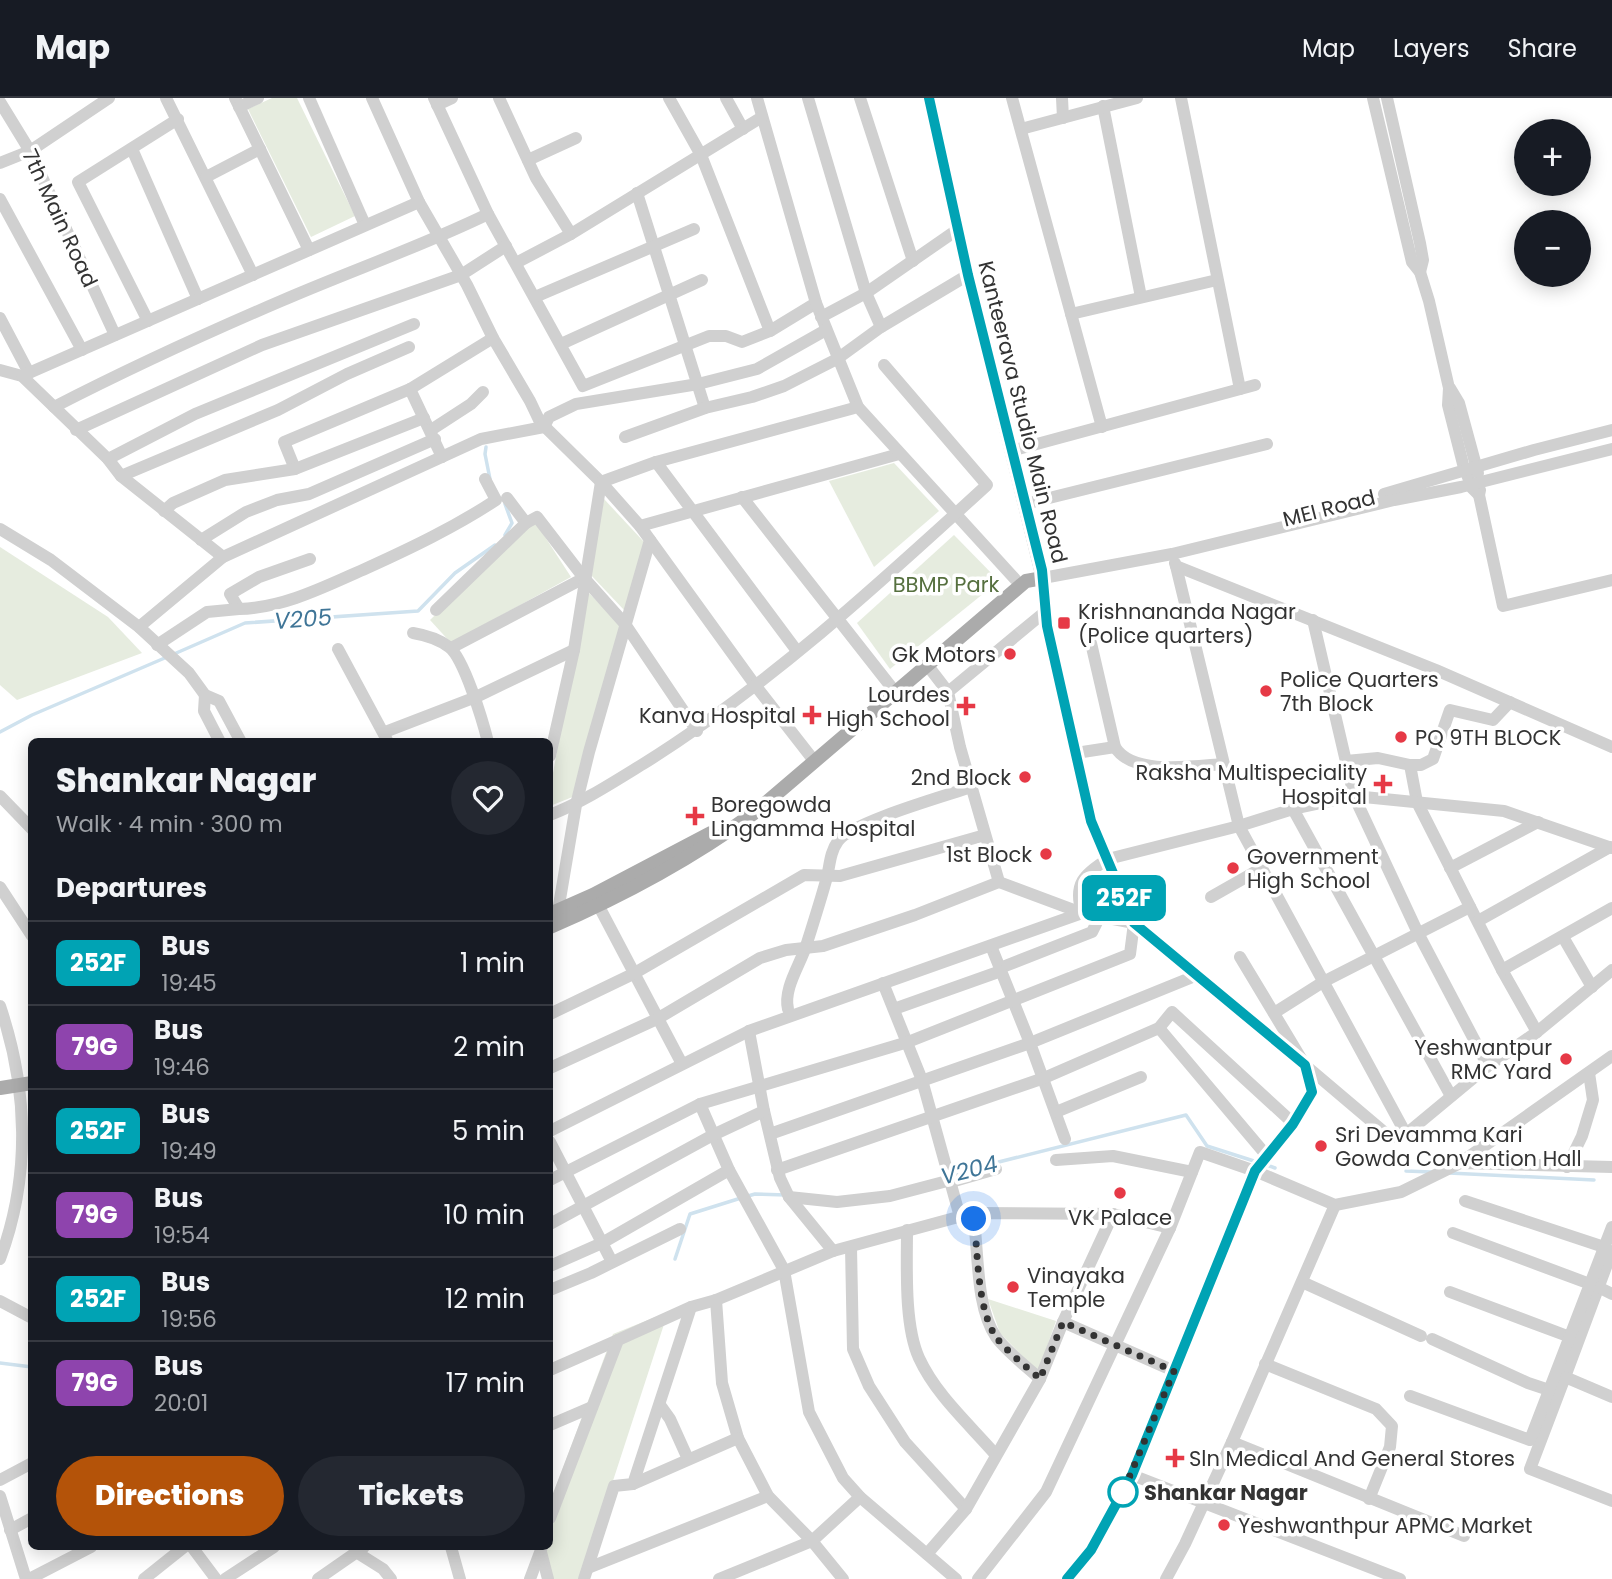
<!DOCTYPE html>
<html lang="en">
<head>
<meta charset="utf-8">
<style>
  :root { --surface:#171b24; --page:#242831; --text:#f1f3f6; --muted:#9ea1a6; --line:#363941; --accent:#b45309 }
  body { margin:0; font-family:Poppins,sans-serif; background:var(--page); color:var(--text); height:100vh; display:flex; flex-direction:column; font-size:26px; white-space:nowrap }
  * { box-sizing:border-box; margin:0 }
  p { font-size:23px; color:var(--muted) }
  .icon { flex:none; width:38px; height:38px; fill:none; stroke:currentColor; stroke-width:2; stroke-linecap:round; stroke-linejoin:round }
  .map { position:relative; flex:1; overflow:hidden }
  .drawer { position:absolute; left:28px; top:640px; width:525px; height:812px; display:flex; flex-direction:column; background:var(--surface); border-radius:10px; box-shadow:0 4px 18px #0003 }
  .drawer>* { flex:none }
  .badge { padding:0 14px; border-radius:10px; font-size:24px; line-height:46px }
  .tools { position:absolute; left:1514px; top:21px; display:grid; gap:14px }
  .tools a { display:grid; place-items:center; width:77px; height:77px; border-radius:50%; background:var(--surface); box-shadow:0 4px 18px #0003; font-size:35px }
  .you { position:absolute; width:35px; height:35px; margin:-18px; border:5px solid #fff; border-radius:50%; background:#1a73e8; box-shadow:0 0 0 10px #1a73e833 }
  .map>.badge { position:absolute; translate:-50% -50%; box-shadow:0 0 0 4px #fff }
  h2 { padding:0 28px; font-size:26px; line-height:63px }
  .round { display:grid; place-items:center; flex:none; width:74px; height:74px; border-radius:37px; background:var(--page) }
  .headline { display:flex; align-items:center; justify-content:space-between; height:119px; padding:0 28px }
  h1 { font-size:33px; font-weight:800; line-height:52px }
  .cta { display:flex; gap:14px; margin-top:auto; padding:14px 28px }
  .cta a { flex:1; height:80px; border-radius:42px; background:var(--accent); color:#fff; font-size:28px; font-weight:800; line-height:80px; text-align:center }
  .cta a+a { background:var(--page); color:var(--text) }
  ul { padding:0; list-style:none }
  li { display:flex; align-items:center; gap:21px; height:84px; padding:0 28px; border-top:2px solid var(--line) }
  li div { flex:1 }
  li b { display:block; font-size:26px }
  li em { font-style:normal }
  li .badge { min-width:77px; font-weight:700; text-align:center }
  header { display:flex; align-items:center; gap:42px; box-sizing:border-box; height:98px; padding:0 35px; background:var(--surface); border-bottom:2px solid var(--line) }
  header strong { font-size:33px }
  nav { display:flex; gap:38px; margin-inline-start:auto; font-size:24px }
  .map>svg:first-child { display:block }
  .green { fill:#e6ecdf }
  .lines { fill:none; stroke-linecap:round; stroke-linejoin:round }
  .stream { stroke:#cfe2ee; stroke-width:3.5 }
  .minor { stroke:#d0d0d0; stroke-width:12 }
  .major { stroke:#ababab; stroke-width:14 }
  .line-casing { stroke:#fff; stroke-width:16 }
  .line { stroke:#00a3b4; stroke-width:10 }
  .walk { stroke:#333; stroke-width:7; stroke-dasharray:0 12.6 }
  .poi-dot { fill:#e63946; stroke:#fff; stroke-width:2.5 }
  .stop-dot { fill:#fff; stroke:#00a3b4; stroke-width:3.5 }
  .labels { text-anchor:middle; dominant-baseline:central; stroke-width:7; stroke-linejoin:round; paint-order:stroke }
  .street-label { font-size:21px; fill:#333; stroke:#fff }
  .park-label { font-size:21px; fill:#56703f; stroke:#fff }
  .poi-label { font-size:21px; fill:#333; stroke:#fff; text-anchor:start }
  .stop-label { font-size:21px; font-weight:bold; fill:#333; stroke:#fff; text-anchor:start }
  .water-label { font-size:23px; font-style:italic; fill:#3f7597; stroke:#fff }
</style>
</head>
<body>
<header>
<strong>Map</strong>
<nav><a>Map</a><a>Layers</a><a>Share</a></nav>
</header>
<div class="map">
<svg width="1612" height="1481" viewBox="0 0 1612 1481">
  <rect width="100%" height="100%" fill="#fff"/>
  <g class="green">
    <polygon points="272,0 297,0 355,118 311,139 248,11"/>
    <polygon points="894,365 939,413 874,469 829,383"/>
    <polygon points="604,401 644,444 625,513 590,476"/>
    <polygon points="536,425 571,479 451,545 430,522 527,428"/>
    <polygon points="954,437 999,483 890,571 857,525"/>
    <polygon points="0,449 108,519 142,555 17,602 0,587"/>
    <polygon points="587,493 621,528 575,698 550,708 550,691"/>
    <polygon points="988,1201 1056,1223 1038,1274 1000,1235"/>
    <polygon points="668,1214 581,1481 551,1481 538,1449 550,1449 550,1405 613,1236"/>
  </g>
  <g class="lines">
    <g class="stream">
      <polyline points="486,349 485,356 490,381"/>
      <polyline points="505,406 512,425 505,437"/>
      <polyline points="174,556 245,525 418,513 455,475 495,447"/>
      <polyline points="0,634 32,617 167,559"/>
      <polyline points="1264,1066 1275,1070"/>
      <polyline points="1406,1073 1431,1074"/>
      <polyline points="1449,1075 1594,1082"/>
      <polyline points="951,1076 1186,1017 1207,1048 1257,1064"/>
      <polyline points="748,1098 755,1096 786,1097"/>
      <polyline points="675,1161 690,1116 741,1100"/>
      <polyline points="0,1265 32,1269"/>
    </g>
    <g class="minor">
      <polyline points="166,0 253,177"/>
      <polyline points="235,0 309,152"/>
      <polyline points="309,0 365,127"/>
      <polyline points="372,0 419,104 467,187 493,240 530,303 540,324 601,384 640,428 755,587 815,664"/>
      <polyline points="434,0 488,116 583,288 709,238 726,238 742,244 770,233 816,205"/>
      <polyline points="499,0 536,80 571,136"/>
      <polyline points="669,0 701,57 770,233"/>
      <polyline points="726,0 743,31"/>
      <polyline points="757,0 816,205 858,309"/>
      <polyline points="808,0 866,195 881,229"/>
      <polyline points="860,0 913,163"/>
      <polyline points="1012,0 1102,329"/>
      <polyline points="1062,0 1063,20"/>
      <polyline points="1181,0 1240,291"/>
      <polyline points="1373,0 1412,164 1420,174 1429,203 1449,290 1448,307 1463,366 1472,390 1479,397"/>
      <polyline points="1387,0 1420,145 1423,162 1420,174"/>
      <polyline points="0,4 30,53 115,237"/>
      <polyline points="437,7 452,0"/>
      <polyline points="1103,8 1141,199"/>
      <polyline points="239,9 258,0"/>
      <polyline points="1021,31 1137,0"/>
      <polyline points="132,51 198,201"/>
      <polyline points="528,62 576,40"/>
      <polyline points="0,65 30,53 109,0"/>
      <polyline points="206,79 260,51"/>
      <polyline points="637,95 705,310"/>
      <polyline points="0,101 82,252"/>
      <polyline points="516,165 571,136 762,19"/>
      <polyline points="535,199 694,131"/>
      <polyline points="1071,216 1217,182"/>
      <polyline points="821,219 866,195 957,132"/>
      <polyline points="0,220 29,275"/>
      <polyline points="148,223 78,84 178,21"/>
      <polyline points="561,246 702,182"/>
      <polyline points="0,272 22,278 108,361 121,378 223,459"/>
      <polyline points="22,278 419,104"/>
      <polyline points="1450,290 1459,305 1478,375"/>
      <polyline points="410,291 442,359"/>
      <path d="M54 309C128 271 204 236 281 203 350 173 420 149 488 116"/>
      <polyline points="76,332 262,247 461,177 506,148"/>
      <polyline points="431,332 471,306 483,294"/>
      <polyline points="625,339 705,310 752,299 784,288 837,261 881,229 968,177"/>
      <polyline points="1011,353 1255,287"/>
      <polyline points="108,361 195,316 414,226"/>
      <polyline points="656,364 797,553"/>
      <polyline points="295,371 284,344 410,291 493,240"/>
      <polyline points="121,378 278,312 347,276 409,249"/>
      <polyline points="1480,392 1479,397 1503,508 1612,482"/>
      <polyline points="1384,396 1534,352 1612,332"/>
      <polyline points="742,399 896,595"/>
      <polyline points="507,400 526,425"/>
      <polyline points="1025,406 1267,346"/>
      <polyline points="164,413 173,405 225,382 295,371 424,320"/>
      <polyline points="640,428 899,356"/>
      <polyline points="0,431 51,462 139,529 189,575 205,597 219,603 241,644"/>
      <polyline points="201,442 246,414 277,402 309,396 435,341"/>
      <path d="M310 461 259 479 230 496 239 511C284 510 326 488 367 470 411 450 455 429 496 402L485 381"/>
      <polyline points="1175,465 1176,468 1436,572 1612,649"/>
      <polyline points="1176,468 1239,728 1406,1036"/>
      <polyline points="436,512 526,425 537,419 584,480 625,526 697,633"/>
      <polyline points="1046,513 948,594 960,649 999,784 1082,815"/>
      <polyline points="1313,522 1354,698 1418,835 1488,968"/>
      <polyline points="139,529 223,459 481,341 544,329 549,319 576,306 698,286 757,271 826,232"/>
      <path d="M413 535C425 537 440 542 449 549 464 560 483 624 488 644"/>
      <path d="M1091 545 1115 649C1132 678 1194 668 1223 666"/>
      <polyline points="157,547 207,514 239,511"/>
      <polyline points="451,550 584,480"/>
      <polyline points="338,551 388,644"/>
      <polyline points="928,568 948,594"/>
      <polyline points="205,597 204,613 220,644"/>
      <polyline points="385,634 476,599 574,552"/>
      <polyline points="1076,655 1115,649"/>
      <polyline points="550,658 574,552 601,384 656,364 858,309 1015,481"/>
      <polyline points="1346,663 1378,660 1410,667 1417,704 1502,872 1537,934"/>
      <polyline points="1410,667 1421,667 1433,661 1450,612 1493,622 1510,604"/>
      <polyline points="0,698 32,731"/>
      <polyline points="1293,711 1451,998"/>
      <path d="M550 717C583 704 612 685 643 666 768 588 879 486 987 387L884 267"/>
      <polyline points="1450,770 1538,724"/>
      <polyline points="0,789 32,838"/>
      <polyline points="594,799 682,966"/>
      <polyline points="1211,799 1262,770"/>
      <polyline points="558,813 576,707 589,654 650,442"/>
      <path d="M1082 815C1073 786 1084 776 1108 761L1239 728 1293 711 1354 698 1504 713 1612 750"/>
      <polyline points="1478,823 1610,749"/>
      <polyline points="1563,839 1592,889"/>
      <polyline points="991,848 1030,945 1065,1041"/>
      <polyline points="1240,859 1305,967 1390,1039 1406,1036 1488,968 1537,934 1612,872"/>
      <polyline points="1000,870 1092,834 1100,818"/>
      <polyline points="1502,872 1612,810"/>
      <polyline points="883,885 922,982 960,1119"/>
      <path d="M0 908C28 991 31 1078 0 1161"/>
      <path d="M788 911C783 890 801 866 807 845 814 823 821 801 827 779 830 766 830 754 838 743 852 724 945 698 971 689"/>
      <polyline points="894,911 1001,873"/>
      <polyline points="1274,915 1323,884 1470,809"/>
      <polyline points="550,916 633,876 804,777 840,778 985,737"/>
      <polyline points="1159,930 1267,1058"/>
      <polyline points="749,933 764,1013 780,1080 789,1099 833,1153"/>
      <polyline points="1305,967 1134,825 1092,723 1047,528 1043,480 1172,456 1394,402 1461,389 1612,351"/>
      <polyline points="550,970 657,921 760,860 786,852 823,848 915,817 999,784"/>
      <polyline points="700,1006 729,1072 784,1172 809,1314 843,1380 860,1399 956,1481"/>
      <polyline points="1056,1014 1141,979"/>
      <polyline points="550,1033 749,933 1082,815 1134,825 1130,856 908,944 700,1006 550,1082"/>
      <polyline points="770,1036 1030,945 1195,878"/>
      <polyline points="550,1044 612,1164"/>
      <polyline points="1056,1062 1113,1058 1192,1074"/>
      <polyline points="1460,1065 1612,1069"/>
      <polyline points="1567,1069 1582,1038 1593,1002 1589,975"/>
      <polyline points="777,1072 1044,980 1159,930 1172,914 1293,1025"/>
      <polyline points="951,1084 996,1071"/>
      <polyline points="789,1099 837,1104 890,1098 951,1082"/>
      <polyline points="1465,1103 1604,1149"/>
      <path d="M973 1115C979 1152 975 1208 996 1239 1007 1254 1026 1268 1040 1281"/>
      <polyline points="550,1126 713,1037 764,1013"/>
      <path d="M907 1132C907 1168 904 1227 919 1260 936 1297 969 1326 995 1356"/>
      <polyline points="1453,1135 1590,1186"/>
      <polyline points="851,1149 853,1251 869,1288 905,1344 966,1411"/>
      <polyline points="1612,1153 1565,1279 1612,1299"/>
      <polyline points="550,1168 602,1145 729,1072"/>
      <polyline points="1302,1184 1421,1238"/>
      <polyline points="1598,1189 1612,1196"/>
      <polyline points="550,1192 591,1175 680,1131"/>
      <polyline points="1450,1194 1570,1239"/>
      <polyline points="716,1202 722,1285 738,1340 768,1398 812,1443 843,1481"/>
      <polyline points="0,1203 32,1220"/>
      <polyline points="1063,1224 1174,1273"/>
      <polyline points="1432,1241 1528,1285 1549,1292"/>
      <polyline points="1265,1266 1376,1311 1392,1328 1390,1349 1369,1401"/>
      <polyline points="550,1272 618,1242"/>
      <polyline points="1565,1279 1530,1371 1612,1403"/>
      <polyline points="1410,1298 1530,1342 1612,1129"/>
      <polyline points="660,1307 670,1321 688,1361"/>
      <polyline points="550,1327 592,1309"/>
      <polyline points="1232,1344 1464,1438"/>
      <polyline points="1132,1377 1400,1481"/>
      <polyline points="0,1382 32,1365"/>
      <polyline points="633,1386 738,1340"/>
      <polyline points="0,1398 26,1481"/>
      <polyline points="550,1420 618,1242 691,1209 716,1202 833,1153 973,1115 1113,1116 1170,1130 1200,1054 1255,1073 1335,1107 1401,1094 1460,1065 1612,958"/>
      <polyline points="10,1432 32,1420"/>
      <polyline points="192,1449 216,1481"/>
      <polyline points="451,1449 460,1481"/>
      <polyline points="356,1454 383,1471 391,1481"/>
      <polyline points="541,1454 548,1481"/>
      <polyline points="927,1456 966,1411 1040,1281 1063,1224 1113,1116"/>
      <polyline points="588,1470 768,1398"/>
      <polyline points="29,1481 91,1449"/>
      <polyline points="144,1481 184,1449"/>
      <polyline points="225,1481 274,1449"/>
      <polyline points="318,1481 364,1449"/>
      <polyline points="530,1481 542,1449"/>
      <polyline points="584,1481 614,1388 633,1386 691,1209"/>
      <polyline points="719,1481 812,1443 860,1399"/>
      <polyline points="978,1481 1046,1394 1170,1130"/>
      <polyline points="1067,1481 1091,1452 1132,1377 1255,1073 1293,1025 1312,994 1305,967"/>
      <polyline points="1166,1481 1185,1446 1232,1344 1335,1107"/>
    </g>
    <g class="major">
      <polyline points="550,816 593,797 711,735"/>
      <path d="M550 829C622 798 691 761 754 715L1026 483 1043 480 968 177 929 0"/>
      <polyline points="0,990 32,985"/>
    </g>
  </g>
  <g class="lines">
    <g class="line-casing">
      <polyline id="line" points="929,0 968,177 1042,472 1047,528 1091,723 1134,825 1305,967 1312,994 1293,1026 1255,1073 1132,1377 1091,1452 1067,1481"/>
    </g>
    <use href="#line" class="line"/>
    <path class="walk" d="M974 1121C978 1155 977 1211 996 1239 1007 1254 1026 1268 1040 1281L1063 1224 1174 1273 1123 1394"/>
  </g>
  <g class="poi-dot">
    <rect x="1057" y="518" width="14" height="14" rx="3.5"/>
    <circle cx="1010" cy="556" r="7"/>
    <circle cx="1266" cy="593" r="7"/>
    <path d="M962.5 597.5h7v7h7v7h-7v7h-7v-7h-7v-7h7z"/>
    <path d="M808.5 606.5h7v7h7v7h-7v7h-7v-7h-7v-7h7z"/>
    <circle cx="1401" cy="639" r="7"/>
    <circle cx="1025" cy="679" r="7"/>
    <path d="M1379.5 675.5h7v7h7v7h-7v7h-7v-7h-7v-7h7z"/>
    <path d="M691.5 707.5h7v7h7v7h-7v7h-7v-7h-7v-7h7z"/>
    <circle cx="1046" cy="756" r="7"/>
    <circle cx="1233" cy="770" r="7"/>
    <circle cx="1566" cy="961" r="7"/>
    <circle cx="1321" cy="1048" r="7"/>
    <circle cx="1120" cy="1095" r="7"/>
    <circle cx="1013" cy="1189" r="7"/>
    <path d="M1171.5 1349.5h7v7h7v7h-7v7h-7v-7h-7v-7h7z"/>
    <circle cx="1224" cy="1427" r="7"/>
  </g>
  <circle class="stop-dot" cx="1123" cy="1394" r="14"/>
  <g class="labels">
    <g class="street-label">
      <text transform="translate(60 120) rotate(65)">7th Main Road</text>
      <text transform="translate(1023 314) rotate(76)">Kanteerava Studio Main Road</text>
      <text transform="translate(1329 410) rotate(-14)">MEI Road</text>
    </g>
    <g class="park-label">
      <text x="946" y="486">BBMP Park</text>
    </g>
    <g class="poi-label">
      <text x="1078" y="513">Krishnananda Nagar<tspan x="1078" dy="24">(Police quarters)</tspan></text>
      <text x="996" y="556" text-anchor="end">Gk Motors</text>
      <text x="1280" y="581">Police Quarters<tspan x="1280" dy="24">7th Block</tspan></text>
      <text x="950" y="596" text-anchor="end">Lourdes<tspan x="950" dy="24">High School</tspan></text>
      <text x="796" y="617" text-anchor="end">Kanva Hospital</text>
      <text x="1415" y="639">PQ 9TH BLOCK</text>
      <text x="1367" y="674" text-anchor="end">Raksha Multispeciality<tspan x="1367" dy="24">Hospital</tspan></text>
      <text x="1011" y="679" text-anchor="end">2nd Block</text>
      <text x="711" y="706">Boregowda<tspan x="711" dy="24">Lingamma Hospital</tspan></text>
      <text x="1032" y="756" text-anchor="end">1st Block</text>
      <text x="1247" y="758">Government<tspan x="1247" dy="24">High School</tspan></text>
      <text x="1552" y="949" text-anchor="end">Yeshwantpur<tspan x="1552" dy="24">RMC Yard</tspan></text>
      <text x="1335" y="1036">Sri Devamma Kari<tspan x="1335" dy="24">Gowda Convention Hall</tspan></text>
      <text x="1120" y="1119" text-anchor="middle">VK Palace</text>
      <text x="1027" y="1177">Vinayaka<tspan x="1027" dy="24">Temple</tspan></text>
      <text x="1189" y="1360">Sln Medical And General Stores</text>
      <text x="1238" y="1427">Yeshwanthpur APMC Market</text>
    </g>
    <g class="stop-label">
      <text x="1144" y="1394">Shankar Nagar</text>
    </g>
    <g class="water-label">
      <text transform="translate(303 521) rotate(-4)">V205</text>
      <text transform="translate(969 1072) rotate(-14)">V204</text>
    </g>
  </g>
</svg>
<div class="tools">
<a>+</a>
<a>−</a>
</div>
<div class="you" style="left:974px;top:1121px"></div>
<b class="badge" style="left:1124px;top:800px;background:#00a3b4;color:#fff">252F</b>
<section class="drawer">
<div class="headline"><div><h1>Shankar Nagar</h1><p>Walk · 4 min · 300 m</p></div><a class="round"><svg class="icon" aria-label="heart" viewBox="0 0 24 24"><path d="M12 20l-8-8c-3-5 5-10 8-4 3-6 11-1 8 4z"/></svg></a></div>
<h2>Departures</h2>
<ul>
<li><span class="badge" style="background:#00a3b4;color:#fff">252F</span><div><b>Bus</b><p>19:45</p></div><em>1 min</em></li>
<li><span class="badge" style="background:#8e44ad;color:#fff">79G</span><div><b>Bus</b><p>19:46</p></div><em>2 min</em></li>
<li><span class="badge" style="background:#00a3b4;color:#fff">252F</span><div><b>Bus</b><p>19:49</p></div><em>5 min</em></li>
<li><span class="badge" style="background:#8e44ad;color:#fff">79G</span><div><b>Bus</b><p>19:54</p></div><em>10 min</em></li>
<li><span class="badge" style="background:#00a3b4;color:#fff">252F</span><div><b>Bus</b><p>19:56</p></div><em>12 min</em></li>
<li><span class="badge" style="background:#8e44ad;color:#fff">79G</span><div><b>Bus</b><p>20:01</p></div><em>17 min</em></li>
</ul>
<div class="cta"><a>Directions</a><a>Tickets</a></div>
</section>
</div>
</body>
</html>
